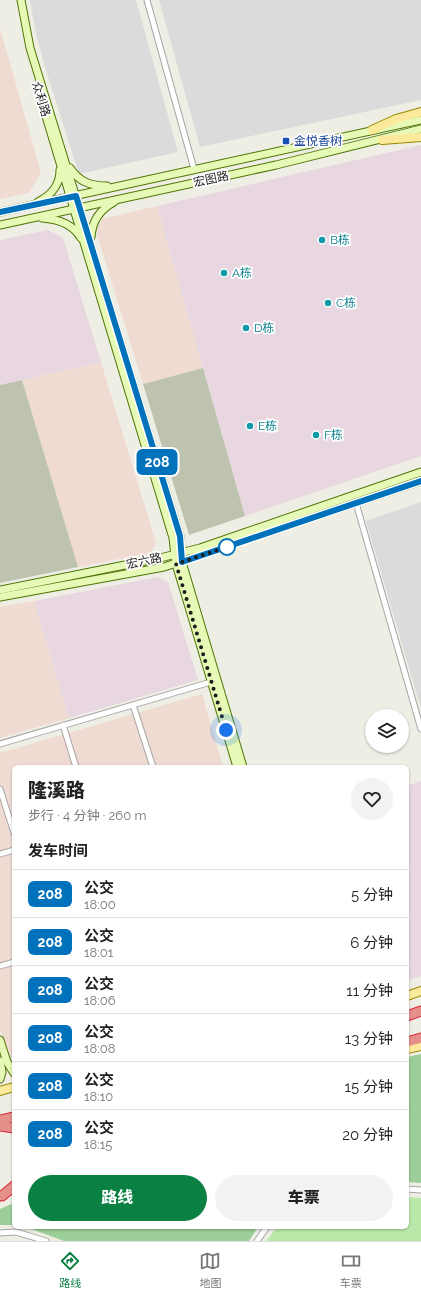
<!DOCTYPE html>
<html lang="zh">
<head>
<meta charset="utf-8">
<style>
  :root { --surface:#fff; --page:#f2f2f2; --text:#222; --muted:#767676; --line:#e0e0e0; --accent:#0b8043 }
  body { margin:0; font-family:Raleway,"Noto Sans SC",sans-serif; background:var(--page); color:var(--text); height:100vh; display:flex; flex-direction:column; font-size:15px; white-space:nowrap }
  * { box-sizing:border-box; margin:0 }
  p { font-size:13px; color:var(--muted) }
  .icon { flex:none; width:22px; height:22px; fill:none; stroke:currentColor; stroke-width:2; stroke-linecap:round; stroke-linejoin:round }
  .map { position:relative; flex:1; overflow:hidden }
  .details { position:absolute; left:12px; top:765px; width:397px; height:464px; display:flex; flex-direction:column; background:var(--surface); border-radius:6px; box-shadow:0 1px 3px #0004 }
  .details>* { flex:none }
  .badge { padding:0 8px; border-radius:6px; font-size:14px; line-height:26px }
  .controls { position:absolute; left:365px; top:709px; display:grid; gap:8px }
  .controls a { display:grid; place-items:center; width:44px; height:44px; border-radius:50%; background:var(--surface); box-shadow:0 1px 3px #0004; font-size:20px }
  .you { position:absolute; width:20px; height:20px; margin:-10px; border:3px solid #fff; border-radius:50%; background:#1a73e8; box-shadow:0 0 0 6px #1a73e833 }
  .map>.badge { position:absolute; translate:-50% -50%; box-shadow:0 0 0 2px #fff }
  h2 { padding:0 16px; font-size:15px; line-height:36px }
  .round { display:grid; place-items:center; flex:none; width:42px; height:42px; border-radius:21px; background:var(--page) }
  .overview { display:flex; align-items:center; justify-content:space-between; height:68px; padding:0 16px }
  h1 { font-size:19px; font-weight:800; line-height:30px }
  .button { display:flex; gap:8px; margin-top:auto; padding:8px 16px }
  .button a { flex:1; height:46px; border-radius:24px; background:var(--accent); color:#fff; font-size:16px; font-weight:800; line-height:46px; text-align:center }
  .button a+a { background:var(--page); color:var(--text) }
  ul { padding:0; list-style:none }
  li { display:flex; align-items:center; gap:12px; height:48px; padding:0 16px; border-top:1px solid var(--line) }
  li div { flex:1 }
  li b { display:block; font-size:15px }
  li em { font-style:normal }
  li .badge { min-width:44px; font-weight:700; text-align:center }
  .tab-bar { display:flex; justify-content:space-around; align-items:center; height:56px; border-top:1px solid var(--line); background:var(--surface); font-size:11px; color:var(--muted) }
  .tab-bar a { display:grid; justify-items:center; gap:2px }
  .tab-bar .active { color:var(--accent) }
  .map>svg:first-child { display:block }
  .residential { fill:#dcdbdb }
  .commercial { fill:#f0dbd3 }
  .industrial { fill:#e8d6e0 }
  .construction { fill:#bec3af }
  .grass { fill:#b9e9a9 }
  .forest { fill:#9bce98 }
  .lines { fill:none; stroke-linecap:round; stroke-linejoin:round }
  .street-casing { stroke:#a5a5a5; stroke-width:7 }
  .secondary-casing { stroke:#4d7505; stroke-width:9 }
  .primary-casing { stroke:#978a00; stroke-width:10 }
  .highway-casing { stroke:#d92436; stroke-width:11 }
  .street { stroke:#fff; stroke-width:5 }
  .secondary { stroke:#e6f9b7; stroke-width:7 }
  .primary { stroke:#fcea9c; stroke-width:8 }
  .highway { stroke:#e6908b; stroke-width:9 }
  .line-casing { stroke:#fff; stroke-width:9 }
  .line { stroke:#0072bc; stroke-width:6 }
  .walk { stroke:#1e1e1e; stroke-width:4; stroke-dasharray:0 7.2 }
  .transit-dot { fill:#1a4fb4; stroke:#fff; stroke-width:1.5 }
  .culture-dot { fill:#0f9aa8; stroke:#fff; stroke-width:1.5 }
  .stop-dot { fill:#fff; stroke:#0072bc; stroke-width:2 }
  .labels { text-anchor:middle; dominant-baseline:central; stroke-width:3.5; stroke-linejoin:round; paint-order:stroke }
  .street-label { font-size:12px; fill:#1e1e1e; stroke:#fff }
  .transit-label { font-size:12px; fill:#164399; stroke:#fff; text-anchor:start }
  .culture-label { font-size:12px; fill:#0d838f; stroke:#fff; text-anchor:start }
</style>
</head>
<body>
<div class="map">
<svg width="421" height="1241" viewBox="0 0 421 1241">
  <rect width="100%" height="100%" fill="#efeee4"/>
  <g class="residential">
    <polygon points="30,0 136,0 178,152 79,174 44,64 36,34"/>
    <polygon points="159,0 421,0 421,100 200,147"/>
    <polygon points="421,502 421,709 366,521"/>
  </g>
  <g class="commercial">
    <polygon points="0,28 41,173 29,193 0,199"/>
    <polygon points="157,206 203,368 143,384 96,231 102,219"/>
    <polygon points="101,362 156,543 150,553 78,567 22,380"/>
    <polygon points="34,601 69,718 0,738 0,607"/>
    <polygon points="202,694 223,767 14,767 14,1062 10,1060 0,1028 0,753"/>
  </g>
  <g class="industrial">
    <polygon points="421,145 421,456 245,516 157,206"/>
    <polygon points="48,230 63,238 101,362 0,385 0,240"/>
    <polygon points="158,577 168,582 198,680 69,718 34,601"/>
    <polygon points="421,781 421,976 407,980 407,786"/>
  </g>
  <g class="construction">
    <polygon points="203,368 245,516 189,535 143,384"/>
    <polygon points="22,380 78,567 0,583 0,385"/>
  </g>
  <polygon class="grass" points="407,1197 421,1198 421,1241 266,1241 277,1227 407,1227"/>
  <g class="forest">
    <polygon points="421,1054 421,1183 407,1182 407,1057"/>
    <polygon points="14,1203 14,1225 0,1225 0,1209"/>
    <polygon points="26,1227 258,1227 249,1241 64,1241"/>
  </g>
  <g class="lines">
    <g class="street-casing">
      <g id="street">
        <polyline points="147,0 194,169"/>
        <polyline points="356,503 421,729"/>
        <polyline points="133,705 153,767"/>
        <polyline points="63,725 76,767"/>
        <polyline points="0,744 211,682"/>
        <polyline points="0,789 14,833"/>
        <polyline points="0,854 14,850"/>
        <polyline points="0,966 14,962"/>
        <polyline points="407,1189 421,1190"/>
        <polyline points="0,1233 16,1232 46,1241"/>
        <polyline points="257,1241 267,1227"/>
      </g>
    </g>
    <g class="secondary-casing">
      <g id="secondary">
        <polyline points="21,0 30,48 180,536 182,562 243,767"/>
        <polyline points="45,113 173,538 176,564 237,767"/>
        <path d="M70 168C79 182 91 186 107 186"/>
        <path d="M38 202C51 195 60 186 60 170"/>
        <polyline points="0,212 421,120"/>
        <path d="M42 218C57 219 73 224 81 238"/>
        <polyline points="0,225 276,165 421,129"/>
        <path d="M91 237C92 221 99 210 114 202"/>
        <polyline points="0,590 160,558 200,548 421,472"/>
        <polyline points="0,597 164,567 421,481"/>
        <polyline points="0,1040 7,1062 14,1073"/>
        <polyline points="0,1061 2,1072 0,1079"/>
      </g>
    </g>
    <g class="primary-casing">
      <g id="primary">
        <polyline points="372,130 396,119 421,112"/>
        <polyline points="382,140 421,137"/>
        <polyline points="407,996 421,991"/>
        <polyline points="407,1049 421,1046"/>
        <polyline points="0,1091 14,1087"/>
      </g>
    </g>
    <g class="highway-casing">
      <g id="highway">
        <polyline points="407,1016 421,1011"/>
        <polyline points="407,1042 421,1038"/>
        <polyline points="0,1120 14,1117"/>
        <polyline points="0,1126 14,1128"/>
        <polyline points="2,1196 14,1186"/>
      </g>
    </g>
    <use href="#street" class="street"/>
    <use href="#secondary" class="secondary"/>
    <use href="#primary" class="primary"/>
    <use href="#highway" class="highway"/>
  </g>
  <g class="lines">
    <g class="line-casing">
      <polyline id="line" points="0,212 76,196 180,536 182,562 421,481"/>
    </g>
    <use href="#line" class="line"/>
    <polyline class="walk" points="226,730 176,564 230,546 227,547"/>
  </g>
  <rect class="transit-dot" x="282" y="137" width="8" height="8" rx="2"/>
  <g class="culture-dot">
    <circle cx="322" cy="240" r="4"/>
    <circle cx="224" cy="273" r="4"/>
    <circle cx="328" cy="303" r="4"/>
    <circle cx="246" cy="328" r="4"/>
    <circle cx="250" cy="426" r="4"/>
    <circle cx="316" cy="435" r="4"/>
  </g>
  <circle class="stop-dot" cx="227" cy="547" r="8"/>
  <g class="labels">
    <g class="street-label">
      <text transform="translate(41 99) rotate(73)">众利路</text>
      <text transform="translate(211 179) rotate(-12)">宏图路</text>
      <text transform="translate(144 561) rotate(-12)">宏六路</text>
    </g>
    <g class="transit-label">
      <text x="294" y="141">金悦香树</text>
    </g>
    <g class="culture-label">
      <text x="330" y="240">B栋</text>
      <text x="232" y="273">A栋</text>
      <text x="336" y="303">C栋</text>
      <text x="254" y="328">D栋</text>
      <text x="258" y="426">E栋</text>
      <text x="324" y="435">F栋</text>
    </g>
  </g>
</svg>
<div class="controls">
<a><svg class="icon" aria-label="layers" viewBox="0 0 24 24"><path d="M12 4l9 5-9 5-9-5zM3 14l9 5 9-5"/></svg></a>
</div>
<div class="you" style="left:226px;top:730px"></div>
<b class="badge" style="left:157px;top:462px;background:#0072bc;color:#fff">208</b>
<section class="details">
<div class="overview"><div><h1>隆溪路</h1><p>步行 · 4 分钟 · 260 m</p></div><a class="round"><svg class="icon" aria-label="heart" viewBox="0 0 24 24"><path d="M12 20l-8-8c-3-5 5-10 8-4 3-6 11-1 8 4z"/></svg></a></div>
<h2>发车时间</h2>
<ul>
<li><span class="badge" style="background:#0072bc;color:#fff">208</span><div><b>公交</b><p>18:00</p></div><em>5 分钟</em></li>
<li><span class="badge" style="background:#0072bc;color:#fff">208</span><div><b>公交</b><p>18:01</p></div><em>6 分钟</em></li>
<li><span class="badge" style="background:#0072bc;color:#fff">208</span><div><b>公交</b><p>18:06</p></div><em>11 分钟</em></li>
<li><span class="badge" style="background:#0072bc;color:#fff">208</span><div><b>公交</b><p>18:08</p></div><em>13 分钟</em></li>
<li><span class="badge" style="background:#0072bc;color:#fff">208</span><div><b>公交</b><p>18:10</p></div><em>15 分钟</em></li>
<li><span class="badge" style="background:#0072bc;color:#fff">208</span><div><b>公交</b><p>18:15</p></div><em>20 分钟</em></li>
</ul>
<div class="button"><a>路线</a><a>车票</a></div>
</section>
</div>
<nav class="tab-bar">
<a class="active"><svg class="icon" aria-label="directions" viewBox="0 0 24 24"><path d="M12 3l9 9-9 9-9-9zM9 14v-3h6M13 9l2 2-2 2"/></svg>路线</a>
<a><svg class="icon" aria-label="map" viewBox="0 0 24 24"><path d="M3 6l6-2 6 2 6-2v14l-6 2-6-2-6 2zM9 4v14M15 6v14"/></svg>地图</a>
<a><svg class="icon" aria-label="tickets" viewBox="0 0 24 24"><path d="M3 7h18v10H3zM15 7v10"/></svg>车票</a>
</nav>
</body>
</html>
